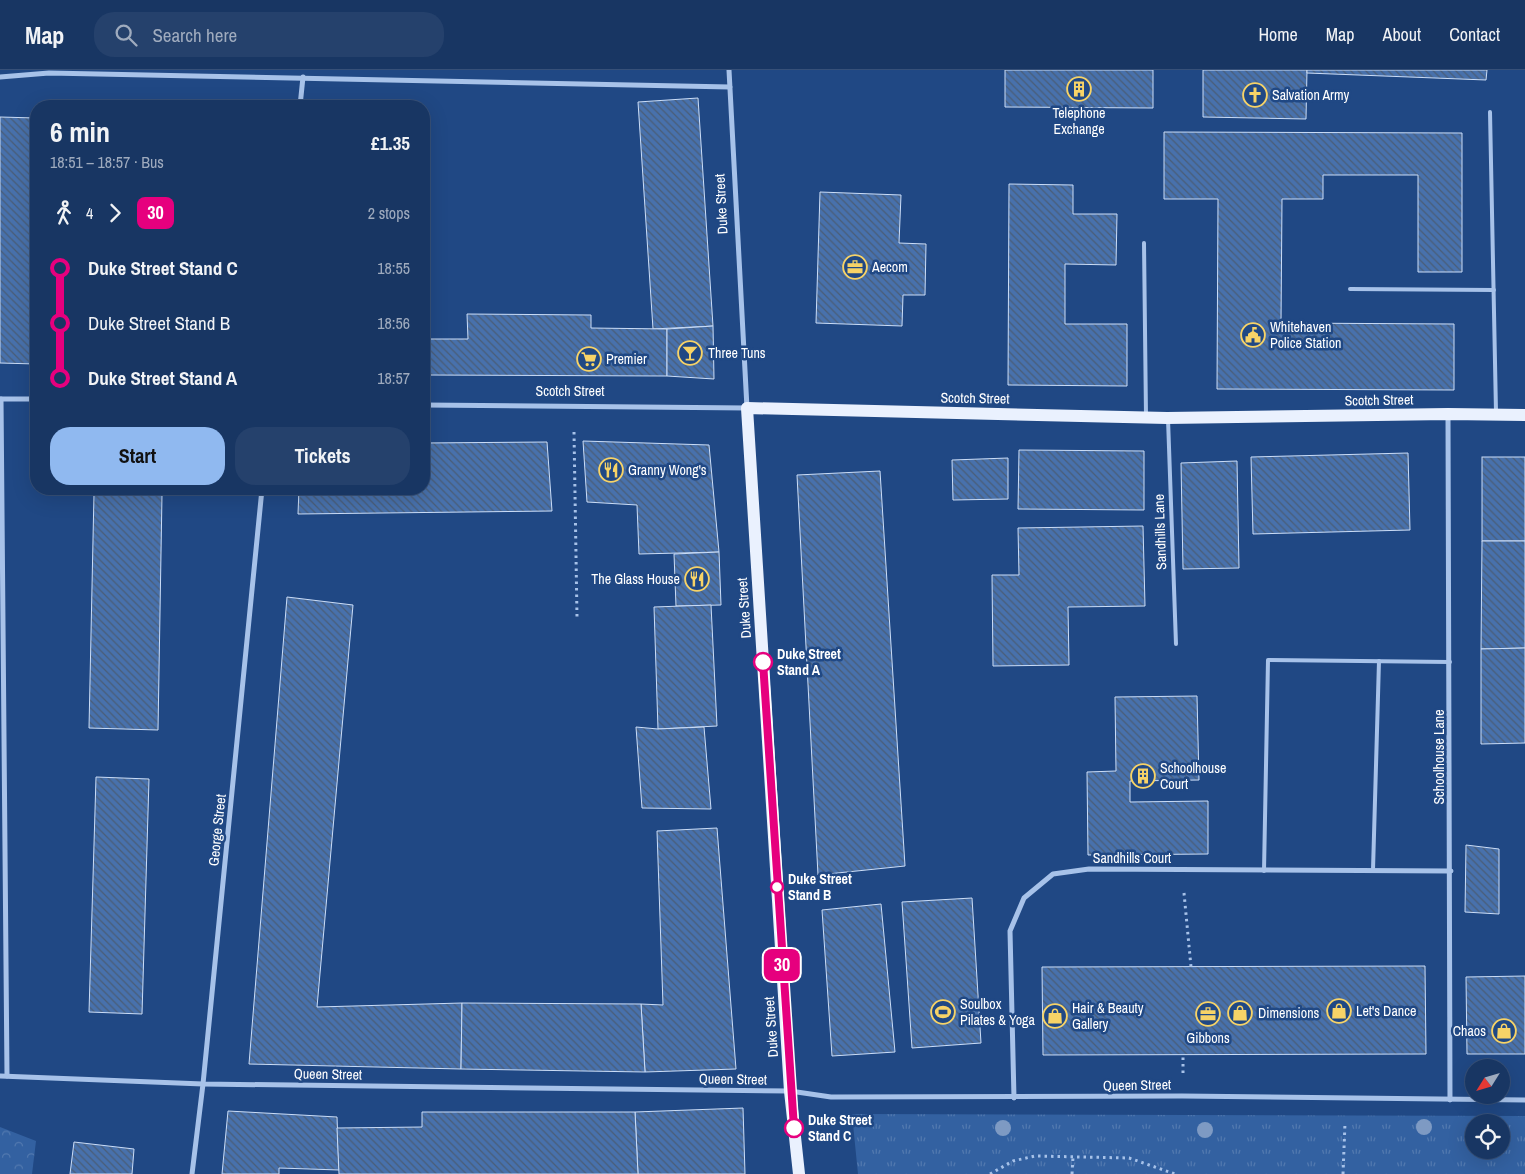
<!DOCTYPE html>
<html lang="en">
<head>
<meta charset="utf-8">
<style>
  :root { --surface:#183663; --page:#25416c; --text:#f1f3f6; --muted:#9fabbe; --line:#365078; --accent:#90b9f0 }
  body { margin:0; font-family:"Archivo Narrow",sans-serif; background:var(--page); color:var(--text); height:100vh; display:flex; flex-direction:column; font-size:19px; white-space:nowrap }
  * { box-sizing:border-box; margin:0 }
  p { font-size:16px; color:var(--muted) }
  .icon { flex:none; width:28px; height:28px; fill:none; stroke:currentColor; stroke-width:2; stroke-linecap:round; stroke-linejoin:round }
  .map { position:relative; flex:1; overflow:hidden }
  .details { position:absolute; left:30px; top:30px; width:400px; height:395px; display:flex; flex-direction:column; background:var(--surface); border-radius:20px; box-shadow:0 5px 20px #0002,0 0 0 1px var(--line) }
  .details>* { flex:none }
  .badge { padding:0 10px; border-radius:8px; font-size:18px; line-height:32px }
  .needle { width:32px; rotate:233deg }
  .buttons { position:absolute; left:1465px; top:989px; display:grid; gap:10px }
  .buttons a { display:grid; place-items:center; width:45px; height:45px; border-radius:50%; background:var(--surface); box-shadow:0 5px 20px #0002,0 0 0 1px var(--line); font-size:25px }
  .map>.badge { position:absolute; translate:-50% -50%; box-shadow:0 0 0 2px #fff }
  .legs { display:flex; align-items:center; gap:8px; height:55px; padding:0 20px; font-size:16px }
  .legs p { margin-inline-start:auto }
  .overview { display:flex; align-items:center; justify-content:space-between; height:85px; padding:0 20px }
  h1 { font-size:28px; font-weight:700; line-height:38px }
  .action { display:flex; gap:10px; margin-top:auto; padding:10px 20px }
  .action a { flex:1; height:58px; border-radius:20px; background:var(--accent); color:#111; font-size:20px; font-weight:700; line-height:58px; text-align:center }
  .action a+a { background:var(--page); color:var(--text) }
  ul { padding:0 20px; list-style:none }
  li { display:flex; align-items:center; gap:18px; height:55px; font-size:19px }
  li i { display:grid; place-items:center; width:8px; height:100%; margin:0 6px; background:currentColor }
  li i::after { content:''; width:12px; height:12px; margin:-6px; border:4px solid; border-radius:50%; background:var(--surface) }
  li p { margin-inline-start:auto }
  li:first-child i { background:linear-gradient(#0000 50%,currentColor 0) }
  li:last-child i { background:linear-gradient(currentColor 50%,#0000 0) }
  header { display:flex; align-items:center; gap:30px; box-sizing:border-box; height:70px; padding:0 25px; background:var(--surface); border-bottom:1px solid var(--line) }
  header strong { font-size:24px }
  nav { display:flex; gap:28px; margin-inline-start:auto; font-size:18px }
  .search { width:350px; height:45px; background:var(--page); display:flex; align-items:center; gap:12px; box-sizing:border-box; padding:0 18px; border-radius:20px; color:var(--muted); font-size:19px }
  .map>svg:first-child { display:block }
  .forest { fill:url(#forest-crowns) }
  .park { fill:url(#park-tufts); fill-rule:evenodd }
  .building { fill:url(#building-back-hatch); stroke:#cbddf7 }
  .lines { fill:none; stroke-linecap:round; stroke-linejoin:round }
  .path { stroke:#a7c2e9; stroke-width:3; stroke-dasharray:2.5 4; stroke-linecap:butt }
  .service { stroke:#a7c2e9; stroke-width:4 }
  .minor { stroke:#a7c2e9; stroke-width:5 }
  .primary { stroke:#eaf1fe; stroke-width:12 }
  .tree { fill:#7e9ac3 }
  .line-1-casing { stroke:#fff; stroke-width:11 }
  .line-1 { stroke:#e6007e; stroke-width:8 }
  .stop-1-dot { fill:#fff; stroke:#e6007e; stroke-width:2.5 }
  .labels { text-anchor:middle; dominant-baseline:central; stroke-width:5; stroke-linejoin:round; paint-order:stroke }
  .poi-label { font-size:14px; fill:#fff; stroke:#204884; text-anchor:start }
  .street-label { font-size:14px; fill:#fff; stroke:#204884 }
  .stop-label { font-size:14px; font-weight:bold; fill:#fff; stroke:#204884; text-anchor:start }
</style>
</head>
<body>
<header>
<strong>Map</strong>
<div class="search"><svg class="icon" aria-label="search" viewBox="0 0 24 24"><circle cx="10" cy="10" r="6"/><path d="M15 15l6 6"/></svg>Search here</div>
<nav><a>Home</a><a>Map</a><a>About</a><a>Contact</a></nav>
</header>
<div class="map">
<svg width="1525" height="1104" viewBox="0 0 1525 1104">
  <defs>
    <pattern id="forest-crowns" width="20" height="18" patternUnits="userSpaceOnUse" patternTransform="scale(1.25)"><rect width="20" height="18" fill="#3361a1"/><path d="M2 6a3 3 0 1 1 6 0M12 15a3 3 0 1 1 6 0" fill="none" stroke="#5279af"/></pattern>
    <pattern id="park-tufts" width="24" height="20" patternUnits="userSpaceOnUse" patternTransform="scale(1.25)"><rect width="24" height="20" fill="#3361a1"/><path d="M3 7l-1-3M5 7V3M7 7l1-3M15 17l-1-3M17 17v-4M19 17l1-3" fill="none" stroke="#5279af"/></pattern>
    <pattern id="building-back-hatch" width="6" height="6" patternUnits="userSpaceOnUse" patternTransform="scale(1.25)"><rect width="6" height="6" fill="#4871ac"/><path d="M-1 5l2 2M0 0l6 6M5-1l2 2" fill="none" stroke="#4a5d77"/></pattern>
  </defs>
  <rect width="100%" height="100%" fill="#204884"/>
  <polygon class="forest" points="0,1057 36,1071 32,1104 0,1104"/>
  <path class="park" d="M852 1044 1525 1046V1104H858ZM1474 1052H1501V1080H1474Z"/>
  <g class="building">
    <polygon points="1005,0 1153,0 1153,38 1005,37"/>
    <polygon points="1203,0 1307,0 1306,49 1203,47"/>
    <polygon points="1307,0 1487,0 1486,10 1307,3"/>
    <polygon points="698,28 713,256 653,259 638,32"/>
    <polygon points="0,47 36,48 36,294 0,293"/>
    <polygon points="1164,62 1462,63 1462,202 1418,202 1418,105 1323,105 1323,129 1282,129 1281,253 1454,254 1454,320 1217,319 1218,129 1164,129"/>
    <polygon points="1009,114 1073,115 1073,144 1117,144 1116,195 1065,194 1065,254 1127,254 1127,316 1008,315"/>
    <polygon points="820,122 901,125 899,173 926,174 925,225 903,225 902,256 816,253"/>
    <polygon points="467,244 591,245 591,258 667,259 667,306 424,305 424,269 468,269"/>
    <polygon points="713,256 714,309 667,306 667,259"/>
    <polygon points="583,371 709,375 719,482 639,484 637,435 587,432"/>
    <polygon points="547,372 552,441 298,444 299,419 424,419 424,373"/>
    <polygon points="1019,380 1144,381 1144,440 1018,439"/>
    <polygon points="1408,383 1410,460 1253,464 1251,387"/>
    <rect x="1482" y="387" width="43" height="84"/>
    <polygon points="1008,388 1008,429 953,430 952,390"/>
    <polygon points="1237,391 1239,498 1183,499 1181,393"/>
    <polygon points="880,401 905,796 818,805 797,405"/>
    <polygon points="94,423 162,425 158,660 89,658"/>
    <polygon points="1143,456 1145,536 1068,537 1069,595 993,596 992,505 1019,505 1018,458"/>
    <polygon points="1482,471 1525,471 1525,578 1481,579"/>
    <polygon points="719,482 721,535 676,536 674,484"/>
    <polygon points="287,527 353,535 317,937 462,933 461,999 249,994"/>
    <polygon points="711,535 717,656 658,659 654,537"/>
    <polygon points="1525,578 1525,673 1481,674 1481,579"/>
    <polygon points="1197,626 1199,710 1130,711 1130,732 1208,731 1208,784 1088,785 1087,702 1116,701 1115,627"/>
    <polygon points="636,657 658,659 704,657 711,739 642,738"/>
    <polygon points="96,707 149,709 142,944 89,942"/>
    <polygon points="717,758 736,999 645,1002 641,934 663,935 657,761"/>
    <polygon points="1466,775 1499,779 1499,844 1465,842"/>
    <polygon points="972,828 981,973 912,978 902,832"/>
    <polygon points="881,834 895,982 832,986 822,840"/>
    <polygon points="1425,896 1426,984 1043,985 1042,897"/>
    <polygon points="1525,906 1525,984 1467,984 1466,907"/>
    <polygon points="462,933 641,934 645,1002 461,999"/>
    <polygon points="743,1038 745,1104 638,1104 635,1042"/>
    <polygon points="228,1041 337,1047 339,1100 279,1098 279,1104 222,1104"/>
    <polygon points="422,1042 635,1042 638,1104 339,1104 337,1058 422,1057"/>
    <polygon points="74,1072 134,1079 132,1104 70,1104"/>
  </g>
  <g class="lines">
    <g class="path">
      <polyline points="574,362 577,547"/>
      <polyline points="1184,823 1191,897"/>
      <polyline points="1183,1003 1183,984"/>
      <polyline points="990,1104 1013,1091 1035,1086 1129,1088 1175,1104"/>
      <polyline points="1072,1104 1073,1087"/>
      <polyline points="1343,1104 1345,1053"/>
    </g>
    <g class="service">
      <polyline points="1490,42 1496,342"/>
      <polyline points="1144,173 1146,346"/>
      <polyline points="1350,219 1494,220"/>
      <polyline points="1168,349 1176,574"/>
      <polyline points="1373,800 1379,591"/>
      <polyline points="1264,801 1268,590 1450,592"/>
    </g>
    <g class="minor">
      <polyline points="0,7 49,3 730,17"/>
      <polyline points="300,36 303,7"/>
      <polyline points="0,329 36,329"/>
      <polyline points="1,329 7,1006"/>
      <polyline points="424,335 747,338 729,0"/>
      <polyline points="1448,345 1450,1030"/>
      <polyline points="0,1006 203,1014 790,1021 831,1027 1182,1026 1525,1030"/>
      <polyline points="1014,1028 1010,861 1024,828 1053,804 1089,799 1451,801"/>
      <polyline points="192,1104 203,1014 262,419"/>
    </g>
    <polyline class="primary" points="799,1104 790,1021 747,338 1167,348 1448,344 1525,345"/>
  </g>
  <g class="tree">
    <circle cx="1424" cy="1057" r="8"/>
    <circle cx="1003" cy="1058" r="8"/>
    <circle cx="1205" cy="1060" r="8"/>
  </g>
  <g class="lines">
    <g class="line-1-casing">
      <polyline id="line-1" points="763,592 794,1058"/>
    </g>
    <use href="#line-1" class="line-1"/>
  </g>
  <defs>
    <g id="building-ring" transform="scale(1.25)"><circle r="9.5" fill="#204884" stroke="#f7d367" stroke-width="1.5"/><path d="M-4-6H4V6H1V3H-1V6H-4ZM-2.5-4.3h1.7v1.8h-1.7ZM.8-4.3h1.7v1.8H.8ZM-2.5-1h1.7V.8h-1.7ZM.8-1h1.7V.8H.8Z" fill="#f7d367"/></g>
    <g id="church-ring" transform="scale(1.25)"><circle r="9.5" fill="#204884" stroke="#f7d367" stroke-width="1.5"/><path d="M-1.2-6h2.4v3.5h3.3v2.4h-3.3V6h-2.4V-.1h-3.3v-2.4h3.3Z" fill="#f7d367"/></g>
    <g id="office-ring" transform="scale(1.25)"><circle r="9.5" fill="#204884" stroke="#f7d367" stroke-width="1.5"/><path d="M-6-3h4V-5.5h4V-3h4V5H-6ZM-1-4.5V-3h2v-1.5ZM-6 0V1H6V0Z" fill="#f7d367"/></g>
    <g id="civic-ring" transform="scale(1.25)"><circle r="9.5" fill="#204884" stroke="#f7d367" stroke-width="1.5"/><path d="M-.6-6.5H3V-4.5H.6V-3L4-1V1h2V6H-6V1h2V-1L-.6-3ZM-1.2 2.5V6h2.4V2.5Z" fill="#f7d367"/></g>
    <g id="bar-ring" transform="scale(1.25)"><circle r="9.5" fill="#204884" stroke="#f7d367" stroke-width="1.5"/><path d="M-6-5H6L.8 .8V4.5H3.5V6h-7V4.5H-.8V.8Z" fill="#f7d367"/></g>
    <g id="supermarket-ring" transform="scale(1.25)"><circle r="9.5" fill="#204884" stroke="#f7d367" stroke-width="1.5"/><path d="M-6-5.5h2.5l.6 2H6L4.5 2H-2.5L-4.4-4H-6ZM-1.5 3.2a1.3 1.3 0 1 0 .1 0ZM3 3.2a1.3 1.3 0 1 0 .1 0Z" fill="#f7d367"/></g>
    <g id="restaurant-ring" transform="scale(1.25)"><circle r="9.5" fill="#204884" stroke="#f7d367" stroke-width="1.5"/><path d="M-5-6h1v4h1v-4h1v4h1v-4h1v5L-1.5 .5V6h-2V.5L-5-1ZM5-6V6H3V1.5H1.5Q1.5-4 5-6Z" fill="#f7d367"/></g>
    <g id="shop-ring" transform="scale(1.25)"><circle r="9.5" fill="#204884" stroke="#f7d367" stroke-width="1.5"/><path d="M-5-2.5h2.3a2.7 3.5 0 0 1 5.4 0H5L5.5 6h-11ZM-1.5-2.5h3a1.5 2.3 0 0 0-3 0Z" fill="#f7d367"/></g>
    <g id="stadium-ring" transform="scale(1.25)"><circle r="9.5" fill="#204884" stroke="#f7d367" stroke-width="1.5"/><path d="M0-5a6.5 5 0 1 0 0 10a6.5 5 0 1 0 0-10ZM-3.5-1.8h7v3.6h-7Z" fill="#f7d367"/></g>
  </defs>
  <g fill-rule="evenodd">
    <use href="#building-ring" x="1079" y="19"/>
    <use href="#church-ring" x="1255" y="25"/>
    <use href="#office-ring" x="855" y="197"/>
    <use href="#civic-ring" x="1253" y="265"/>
    <use href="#bar-ring" x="690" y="283"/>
    <use href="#supermarket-ring" x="589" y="289"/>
    <use href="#restaurant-ring" x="611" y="400"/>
    <use href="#restaurant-ring" x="697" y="509"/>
    <use href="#building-ring" x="1143" y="706"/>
    <use href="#shop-ring" x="1339" y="941"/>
    <use href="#stadium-ring" x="943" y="942"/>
    <use href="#shop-ring" x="1240" y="943"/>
    <use href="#office-ring" x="1208" y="944"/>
    <use href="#shop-ring" x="1055" y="946"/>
    <use href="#shop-ring" x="1504" y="961"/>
  </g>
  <g class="stop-1-dot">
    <circle cx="763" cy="592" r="9"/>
    <circle cx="777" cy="817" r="6"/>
    <circle cx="794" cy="1058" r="9"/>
  </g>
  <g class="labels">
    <g class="poi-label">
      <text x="1272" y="25">Salvation Army</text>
      <text x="1079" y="43" text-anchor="middle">Telephone<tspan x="1079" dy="16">Exchange</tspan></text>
      <text x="872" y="197">Aecom</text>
      <text x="1270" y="257">Whitehaven<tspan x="1270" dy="16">Police Station</tspan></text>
      <text x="708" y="283">Three Tuns</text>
      <text x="606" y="289">Premier</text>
      <text x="628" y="400">Granny Wong's</text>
      <text x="680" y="509" text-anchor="end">The Glass House</text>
      <text x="1160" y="698">Schoolhouse<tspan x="1160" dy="16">Court</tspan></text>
      <text x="960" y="934">Soulbox<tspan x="960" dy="16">Pilates &amp; Yoga</tspan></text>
      <text x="1072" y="938">Hair &amp; Beauty<tspan x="1072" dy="16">Gallery</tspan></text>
      <text x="1356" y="941">Let's Dance</text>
      <text x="1258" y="943">Dimensions</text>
      <text x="1486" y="961" text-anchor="end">Chaos</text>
      <text x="1208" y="968" text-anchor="middle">Gibbons</text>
    </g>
    <g class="street-label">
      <text transform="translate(721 134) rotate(-93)">Duke Street</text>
      <text x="570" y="321">Scotch Street</text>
      <text transform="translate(975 328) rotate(1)">Scotch Street</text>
      <text transform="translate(1379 330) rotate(-1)">Scotch Street</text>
      <text transform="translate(1160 462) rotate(-92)">Sandhills Lane</text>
      <text transform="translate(744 538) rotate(-94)">Duke Street</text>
      <text transform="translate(1439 687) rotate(-90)">Schoolhouse Lane</text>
      <text transform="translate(217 760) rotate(-84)">George Street</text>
      <text x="1132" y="788">Sandhills Court</text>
      <text transform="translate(771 957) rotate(-94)">Duke Street</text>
      <text transform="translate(328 1004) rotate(1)">Queen Street</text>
      <text transform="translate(733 1009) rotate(1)">Queen Street</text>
      <text transform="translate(1137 1015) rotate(-1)">Queen Street</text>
    </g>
    <g class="stop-label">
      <text x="777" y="584">Duke Street<tspan x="777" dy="16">Stand A</tspan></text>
      <text x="788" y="809">Duke Street<tspan x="788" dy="16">Stand B</tspan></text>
      <text x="808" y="1050">Duke Street<tspan x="808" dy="16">Stand C</tspan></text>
    </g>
  </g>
</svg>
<div class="buttons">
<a><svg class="needle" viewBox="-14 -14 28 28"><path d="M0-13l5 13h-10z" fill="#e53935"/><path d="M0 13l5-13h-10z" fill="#9fabbe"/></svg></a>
<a><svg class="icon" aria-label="locate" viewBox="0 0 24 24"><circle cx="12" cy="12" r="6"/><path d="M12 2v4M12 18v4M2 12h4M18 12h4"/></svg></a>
</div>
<b class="badge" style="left:782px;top:895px;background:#e6007e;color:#fff">30</b>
<section class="details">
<div class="overview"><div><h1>6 min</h1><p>18:51 – 18:57 · Bus</p></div><b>£1.35</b></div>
<div class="legs"><svg class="icon" aria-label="walk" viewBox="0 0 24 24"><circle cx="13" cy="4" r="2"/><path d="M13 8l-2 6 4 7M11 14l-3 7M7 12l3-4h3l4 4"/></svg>4<svg class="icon" aria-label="forward" viewBox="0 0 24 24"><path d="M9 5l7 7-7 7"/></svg><b class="badge" style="background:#e6007e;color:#fff">30</b><p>2 stops</p></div>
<ul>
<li><i style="color:#e6007e"></i><b>Duke Street Stand C</b><p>18:55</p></li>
<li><i style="color:#e6007e"></i><span>Duke Street Stand B</span><p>18:56</p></li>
<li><i style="color:#e6007e"></i><b>Duke Street Stand A</b><p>18:57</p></li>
</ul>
<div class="action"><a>Start</a><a>Tickets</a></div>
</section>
</div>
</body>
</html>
